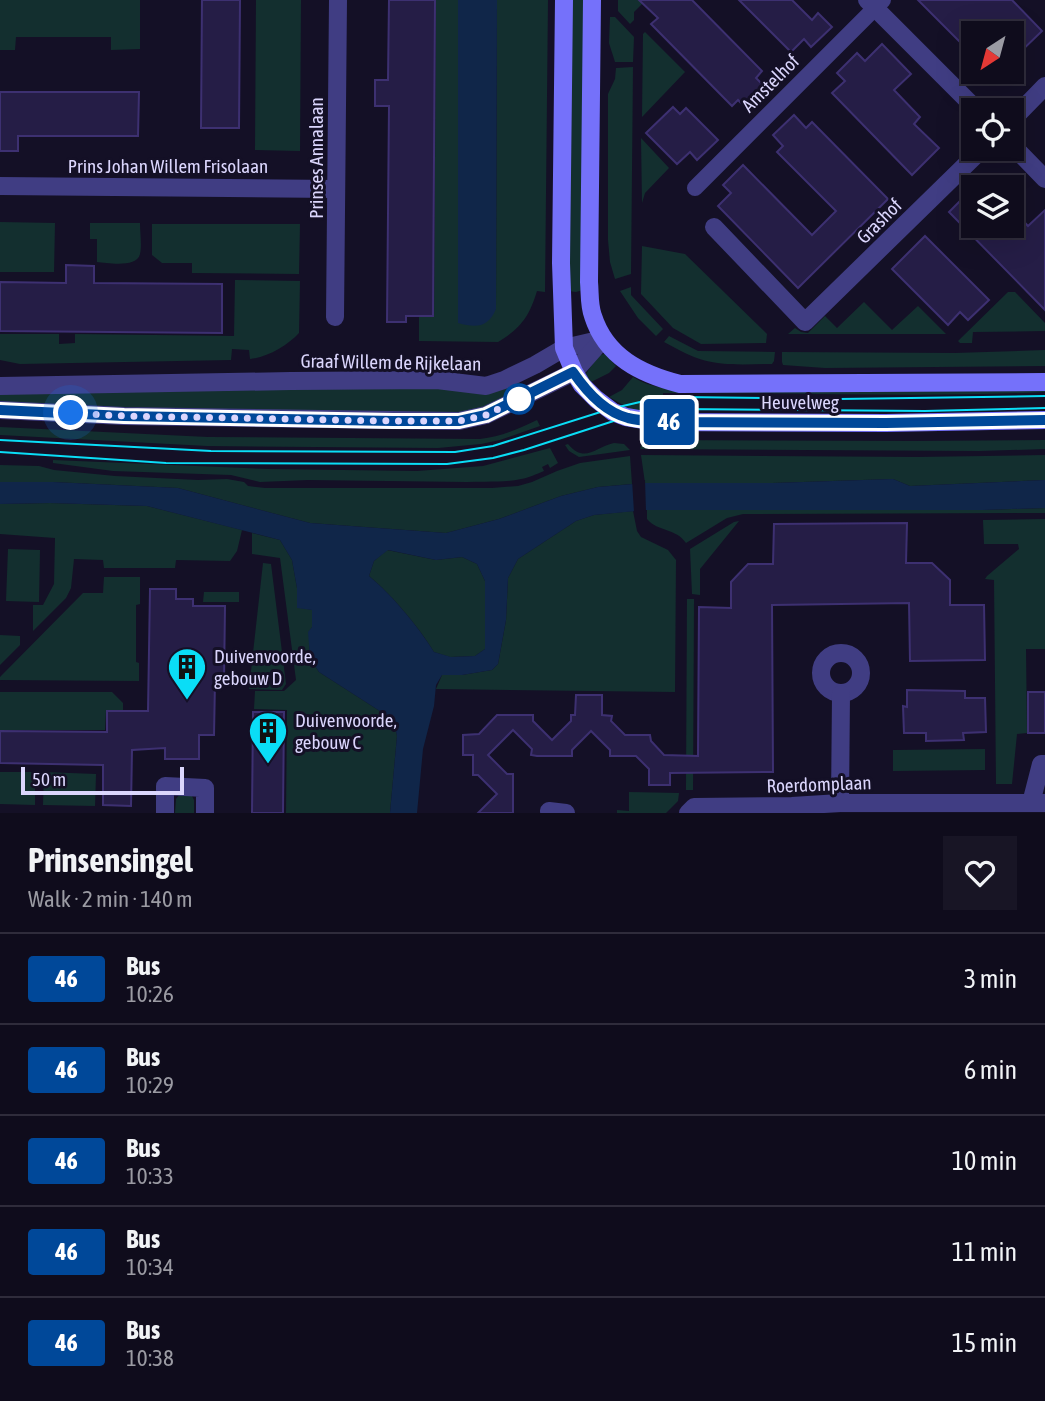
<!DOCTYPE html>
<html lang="en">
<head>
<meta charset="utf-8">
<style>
  :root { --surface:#0f0c1c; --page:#181525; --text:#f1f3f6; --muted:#9b9ba3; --line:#2f2c3b }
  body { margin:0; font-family:"Asap Condensed",sans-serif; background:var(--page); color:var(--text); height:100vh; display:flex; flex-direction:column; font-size:26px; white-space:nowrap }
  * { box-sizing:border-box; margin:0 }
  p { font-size:23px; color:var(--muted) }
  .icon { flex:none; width:38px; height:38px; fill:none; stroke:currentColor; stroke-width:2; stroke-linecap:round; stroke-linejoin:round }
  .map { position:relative; height:813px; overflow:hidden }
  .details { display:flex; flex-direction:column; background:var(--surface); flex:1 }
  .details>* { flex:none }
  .badge { padding:0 14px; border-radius:5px; font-size:24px; line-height:46px }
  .needle { width:46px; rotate:216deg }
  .controls { position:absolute; left:961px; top:21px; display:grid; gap:14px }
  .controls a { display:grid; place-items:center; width:63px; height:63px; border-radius:0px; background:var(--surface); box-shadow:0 7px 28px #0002,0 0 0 2px var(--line); font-size:35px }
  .scale { position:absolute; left:21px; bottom:18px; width:163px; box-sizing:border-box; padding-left:7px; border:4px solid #dbd6fd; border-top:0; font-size:19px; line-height:24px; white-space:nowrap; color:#dbd6fd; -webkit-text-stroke:5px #141026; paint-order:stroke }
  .you { position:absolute; width:35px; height:35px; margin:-18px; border:5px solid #fff; border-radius:50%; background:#1a73e8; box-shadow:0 0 0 10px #1a73e833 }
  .map>.badge { position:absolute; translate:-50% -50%; box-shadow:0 0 0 4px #fff }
  .round { display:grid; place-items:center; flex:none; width:74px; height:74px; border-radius:0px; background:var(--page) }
  .summary { display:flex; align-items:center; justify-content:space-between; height:119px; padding:0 28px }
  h1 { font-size:33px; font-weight:700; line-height:52px }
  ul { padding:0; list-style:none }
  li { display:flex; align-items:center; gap:21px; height:91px; padding:0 28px; border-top:2px solid var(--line) }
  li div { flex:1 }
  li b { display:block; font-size:26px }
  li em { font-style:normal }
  li .badge { min-width:77px; font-weight:700; text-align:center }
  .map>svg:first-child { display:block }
  .green { fill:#132f2f }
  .water { fill:#102649; fill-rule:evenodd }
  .pier { fill:#141026 }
  .building { fill:#251d46; stroke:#3d3071; stroke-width:2 }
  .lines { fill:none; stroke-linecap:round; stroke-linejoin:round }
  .pedestrian { stroke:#403d83; stroke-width:16 }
  .minor { stroke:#403d83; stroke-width:18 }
  .tertiary { stroke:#403d83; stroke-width:18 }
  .secondary { stroke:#7571fa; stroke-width:18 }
  .tram { stroke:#0addf6; stroke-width:2 }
  .line-casing { stroke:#fff; stroke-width:16 }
  .line { stroke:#004899; stroke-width:10 }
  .walk { stroke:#dbd6fd; stroke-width:7; stroke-dasharray:0 12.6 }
  .stop-dot { fill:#fff; stroke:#004899; stroke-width:3.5 }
  .labels { text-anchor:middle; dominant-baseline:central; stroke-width:6; stroke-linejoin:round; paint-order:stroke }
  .street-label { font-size:19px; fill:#dbd6fd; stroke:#141026 }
  .poi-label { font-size:19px; fill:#dbd6fd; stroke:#141026; text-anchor:start }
</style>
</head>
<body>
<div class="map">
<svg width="1045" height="813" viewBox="0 0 1045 813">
  <rect width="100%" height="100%" fill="#141026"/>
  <g class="green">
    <polygon points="0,0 140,0 140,49 111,50 111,37 16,37 15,50 0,50"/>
    <polygon points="256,0 301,0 300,151 255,150"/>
    <path d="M436 0H458L459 323 496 309 497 0H548L545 292 537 291C529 317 521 328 498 342L419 341V317H434Z"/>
    <polygon points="571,0 586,0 583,290 576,292 568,291"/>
    <polygon points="618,0 646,0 634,12 634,20 630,24 618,11"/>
    <polygon points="610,17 615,17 634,37 633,62 615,62 609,43"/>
    <polygon points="645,32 685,72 642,117 643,34"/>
    <polygon points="633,67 631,274 615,279 610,262 608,240 608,94 615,79 616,68"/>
    <polygon points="641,138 669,168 645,193 642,203"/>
    <polygon points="0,222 55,223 54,272 0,272"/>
    <path d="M90 223H140C140 233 142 245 140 254 137 268 108 263 97 262V239H90Z"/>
    <polygon points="152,224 300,224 299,274 192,273 192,263 162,263 152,255"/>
    <polygon points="642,246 685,254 767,334 766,343 701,344 673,328 641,294"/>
    <path d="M235 280 300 281 299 333C287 346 268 357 250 359L249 350 232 349 231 360 20 364 0 360V334H59V344L75 343V334L234 336Z"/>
    <polygon points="631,287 631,295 663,329 656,336 638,318 620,291"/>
    <polygon points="1008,292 1015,292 1045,323 1045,331 973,332 972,343 960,343 958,341"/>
    <polygon points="864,302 892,330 918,306 946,334 788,334 795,328 801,332 808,333 825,316 837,328"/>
    <path d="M669 336 698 351 775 352 774 361 772 364C747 364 718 367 694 357 684 353 674 347 664 342Z"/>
    <polygon points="1045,350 1045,366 825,368 783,365 782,362 782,352 955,353"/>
    <polygon points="605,354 616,366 609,373 591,382 585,375 599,355"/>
    <path d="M633 377C652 389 671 389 692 390L896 392 1045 389V392C918 398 790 392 663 393V416L632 410 609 397 622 390Z"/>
    <polygon points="519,380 523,390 479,409 451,416 392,416 0,404 0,392"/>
    <path d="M537 420 540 426 500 440 481 444 438 448 207 446 0 435V427L208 437 480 439C501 437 518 429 537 420Z"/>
    <polygon points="646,440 913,441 1045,440 1045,449 979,451 640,449 642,443"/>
    <path d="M614 443 624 444 630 450 579 457 569 451 565 445 568 444C585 464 595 447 614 443Z"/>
    <path d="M550 448 558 463 550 468 548 464 542 467 544 471C536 474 529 478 521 479 504 483 485 481 467 482L308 480 260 482 231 475 113 471 53 463V460L269 469 417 471 483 466Z"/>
    <polygon points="641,455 917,457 1045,455 1045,480 910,486 893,479 773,483 645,483"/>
    <polygon points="630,456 632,484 598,487 561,496 499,519 446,533 310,523 178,488 53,482 0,482 0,465 39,466 54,470 115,476 198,480 227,479 244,482 248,486 265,488 492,488 518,486 532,482 557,471 580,463"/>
    <polygon points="50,503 147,506 242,530 237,551 230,561 176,560 175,568 104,568 103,560 74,559 71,588 66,598 33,631 33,605 43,605 54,584 55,538 0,534 0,504"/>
    <path d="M1045 508V513L743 514 727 518 686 543C676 528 658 532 647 519V510H983Z"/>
    <polygon points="633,511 637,531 641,537 668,550 676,560 675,692 436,689 442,675 462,675 492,670 498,664 506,620 508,578 518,559 576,521 594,515"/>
    <polygon points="1045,519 1045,649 1026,649 1027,733 1017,734 1012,784 996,784 994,580 985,579 987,576 1019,549 1018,544 984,544 983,520"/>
    <polygon points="739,521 700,569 700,595 692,594 690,549 734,522"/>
    <polygon points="252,533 280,540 292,560 297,588 297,607 312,610 312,627 309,632 310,658 319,672 386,715 395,726 397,736 390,813 286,813 287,710 254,709 255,691 284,691 296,680 280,558 252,554"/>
    <polygon points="8,549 40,550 39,602 6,601"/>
    <path d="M387 550 436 560 462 557 477 564 485 581V649L475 656 450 657 434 652C419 627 391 594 369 576L374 561Z"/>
    <polygon points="263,563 271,564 286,684 282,690 249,689"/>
    <polygon points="104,577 140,577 140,604 136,605 136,662 139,663 139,681 0,680 0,677 83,593 103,593"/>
    <polygon points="204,592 239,592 239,602 203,602"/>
    <polygon points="687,599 694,599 693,790 686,790"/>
    <polygon points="0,635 20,636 20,645 0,665"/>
    <polygon points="0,692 112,692 123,703 123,710 106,710 105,730 0,730"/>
    <polygon points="985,749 985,770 893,771 893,750"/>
    <polygon points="0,772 35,772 35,805 0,804"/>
    <polygon points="44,772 96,774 95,806 43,805"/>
    <polygon points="629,792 679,793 678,801 666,813 617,813 617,810 629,811"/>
    <polygon points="179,795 192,796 194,800 194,813 175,813 176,799"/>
  </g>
  <g class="water">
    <path d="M458 0H497L496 309C488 328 476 328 458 323Z"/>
    <path d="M893 479 910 486 1045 480V508L983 510H647L594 515 576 521 518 559 508 578 506 620 498 664 492 670 462 675H442L436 685 434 706 423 749 417 813H390L397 736 395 726 386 715 319 672 310 658 308 632 312 627V610L297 608V588L292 560 280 540 147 506 50 503 0 504V482H53L178 488 310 523 446 533 499 519 561 496 598 487 645 483H773ZM388 550 436 560 462 557 477 564 485 581V649L475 656 451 657 434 652C418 626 392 595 369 576L374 561Z"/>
  </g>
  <polygon class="pier" points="632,480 645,480 646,512 634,512"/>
  <g class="building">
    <polygon points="202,0 240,0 239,128 201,128"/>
    <polygon points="389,0 435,0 433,316 406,316 406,322 387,322 389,106 375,106 375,80 388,80"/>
    <polygon points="639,0 692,0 762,71 756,78 768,90 748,110 738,100 732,106 651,24 658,18"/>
    <polygon points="739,0 792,0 812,20 818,13 832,27 811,47 804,39 791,52"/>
    <polygon points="918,0 1012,0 1042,31 1012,60 1012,33 973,33 973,55"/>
    <polygon points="882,44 911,74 894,90 920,117 914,124 939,148 912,175 832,93 845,81 837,73 857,53 865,61"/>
    <polygon points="0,92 139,92 138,136 18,136 18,151 0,151"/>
    <polygon points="673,107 680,114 686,108 718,140 697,160 690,152 677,164 646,133"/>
    <polygon points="794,115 806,128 812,122 888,199 798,288 718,206 731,193 723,185 743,165 812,235 836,211 777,152 783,146 773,135"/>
    <polygon points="973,188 973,226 1012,226 1012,209 1028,226 1045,210 1045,310 949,212"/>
    <polygon points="925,236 989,300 968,320 960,312 948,325 892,269"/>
    <polygon points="66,265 94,266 94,283 222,284 222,333 0,331 0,282 66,283"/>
    <polygon points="907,523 906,563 932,563 950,580 950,605 984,605 985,660 910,661 909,603 772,605 773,772 670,773 670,785 649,785 649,769 636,756 610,756 610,750 591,731 572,750 572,756 537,756 531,755 532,749 513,730 488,755 507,774 513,774 513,813 478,813 497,794 478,775 473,775 473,755 463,755 463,735 479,734 497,715 533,715 533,721 552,740 571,721 571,715 575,715 576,695 602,695 602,715 612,716 611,721 625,735 650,735 651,741 664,755 698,756 699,607 731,608 731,582 748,564 773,564 774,524"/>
    <polygon points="150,589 176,589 176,599 193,599 193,606 225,606 224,681 215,681 214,735 199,735 199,759 165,759 165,748 132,750 131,806 103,805 103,765 0,763 0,731 107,732 107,711 148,711"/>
    <polygon points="907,690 965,691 965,698 985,698 986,732 963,733 964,740 926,741 926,733 904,733 903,706 907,707"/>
    <rect x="1028" y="692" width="17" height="41"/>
    <polygon points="253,712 284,712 283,813 252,813"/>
  </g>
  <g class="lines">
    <polyline class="pedestrian" points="695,188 883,0"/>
    <g class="minor">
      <polyline points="867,0 977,110"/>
      <polyline points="1012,120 1045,86"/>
      <polyline points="1012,145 1045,179"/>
      <polyline points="0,186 336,189"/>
      <polyline points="714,227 805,322 982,149"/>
      <polyline points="335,317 338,0"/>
      <circle cx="841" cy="673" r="20"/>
      <polyline points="840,803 841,694"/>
      <polyline points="1031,803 1041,764 1045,764"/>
      <polyline points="549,811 566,813"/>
      <polyline points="165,813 165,786 205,788 205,813"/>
      <polyline points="688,813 694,807 792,806 840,803 1045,803"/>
    </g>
    <g class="tertiary">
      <polyline points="0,386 291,381 437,380 486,386 504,380 535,365 564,348 603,339"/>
      <polyline points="0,410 124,416 459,421 486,415 574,372 603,339"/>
    </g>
    <g class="secondary">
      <polyline points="564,0 561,263 564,348 574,372 582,385 596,399 613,412 626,417 656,422 886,423 1045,420"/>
      <path d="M592 0 589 282C590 293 589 306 593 316 606 357 641 374 680 384L1045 382"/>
    </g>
    <g class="tram">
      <polyline points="0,440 211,451 455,452 493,446 610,409 640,402 681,397 839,399 1045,396"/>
      <polyline points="0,452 166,463 447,464 493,458 524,450 626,417 680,409 925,411 1045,408"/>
    </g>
  </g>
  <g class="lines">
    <g class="line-casing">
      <path id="line" d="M0 410 124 416 393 421H459L486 415 573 372C586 391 605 412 628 418 637 420 647 421 656 422L886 423 1045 420"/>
    </g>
    <use href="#line" class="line"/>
    <polyline class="walk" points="71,413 124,416 393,421 459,421 486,415 519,399"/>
  </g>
  <defs>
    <g id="building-pin" transform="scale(2.0125)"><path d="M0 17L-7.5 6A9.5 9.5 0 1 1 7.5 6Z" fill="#0addf6" stroke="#141026"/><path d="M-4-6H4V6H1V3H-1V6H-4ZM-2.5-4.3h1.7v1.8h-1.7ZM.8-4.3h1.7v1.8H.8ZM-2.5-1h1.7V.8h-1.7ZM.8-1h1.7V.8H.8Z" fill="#111"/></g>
  </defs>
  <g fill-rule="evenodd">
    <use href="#building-pin" x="187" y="667"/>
    <use href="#building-pin" x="268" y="731"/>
  </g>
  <circle class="stop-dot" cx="519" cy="399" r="14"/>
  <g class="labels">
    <g class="street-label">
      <text transform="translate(770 83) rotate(-45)">Amstelhof</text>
      <text transform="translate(316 158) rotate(-90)">Prinses Annalaan</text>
      <text x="168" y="166">Prins Johan Willem Frisolaan</text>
      <text transform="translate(879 221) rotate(-45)">Grashof</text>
      <text transform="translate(391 362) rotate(1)">Graaf Willem de Rijkelaan</text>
      <text x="800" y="402">Heuvelweg</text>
      <text transform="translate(819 784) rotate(-2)">Roerdomplaan</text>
    </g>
    <g class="poi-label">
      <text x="214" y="656">Duivenvoorde,<tspan x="214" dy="22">gebouw D</tspan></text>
      <text x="295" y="720">Duivenvoorde,<tspan x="295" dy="22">gebouw C</tspan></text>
    </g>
  </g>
</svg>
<div class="controls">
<a><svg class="needle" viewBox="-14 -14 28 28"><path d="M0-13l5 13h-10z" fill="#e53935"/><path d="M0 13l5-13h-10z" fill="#9b9ba3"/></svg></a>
<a><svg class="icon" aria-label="locate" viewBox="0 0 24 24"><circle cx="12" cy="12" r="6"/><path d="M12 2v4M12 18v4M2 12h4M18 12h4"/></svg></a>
<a><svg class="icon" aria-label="layers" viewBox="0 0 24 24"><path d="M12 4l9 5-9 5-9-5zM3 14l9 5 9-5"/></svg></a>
</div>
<div class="scale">50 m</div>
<div class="you" style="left:71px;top:413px"></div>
<b class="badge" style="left:669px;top:422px;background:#004899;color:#fff">46</b>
</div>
<section class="details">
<div class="summary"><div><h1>Prinsensingel</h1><p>Walk · 2 min · 140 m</p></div><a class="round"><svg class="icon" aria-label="heart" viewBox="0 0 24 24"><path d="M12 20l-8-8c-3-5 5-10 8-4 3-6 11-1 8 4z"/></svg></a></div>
<ul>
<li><span class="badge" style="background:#004899;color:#fff">46</span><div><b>Bus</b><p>10:26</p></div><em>3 min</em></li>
<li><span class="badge" style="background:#004899;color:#fff">46</span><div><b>Bus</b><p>10:29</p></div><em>6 min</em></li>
<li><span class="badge" style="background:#004899;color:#fff">46</span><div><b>Bus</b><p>10:33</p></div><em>10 min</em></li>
<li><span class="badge" style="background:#004899;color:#fff">46</span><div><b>Bus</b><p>10:34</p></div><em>11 min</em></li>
<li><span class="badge" style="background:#004899;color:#fff">46</span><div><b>Bus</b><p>10:38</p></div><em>15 min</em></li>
</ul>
</section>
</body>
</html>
